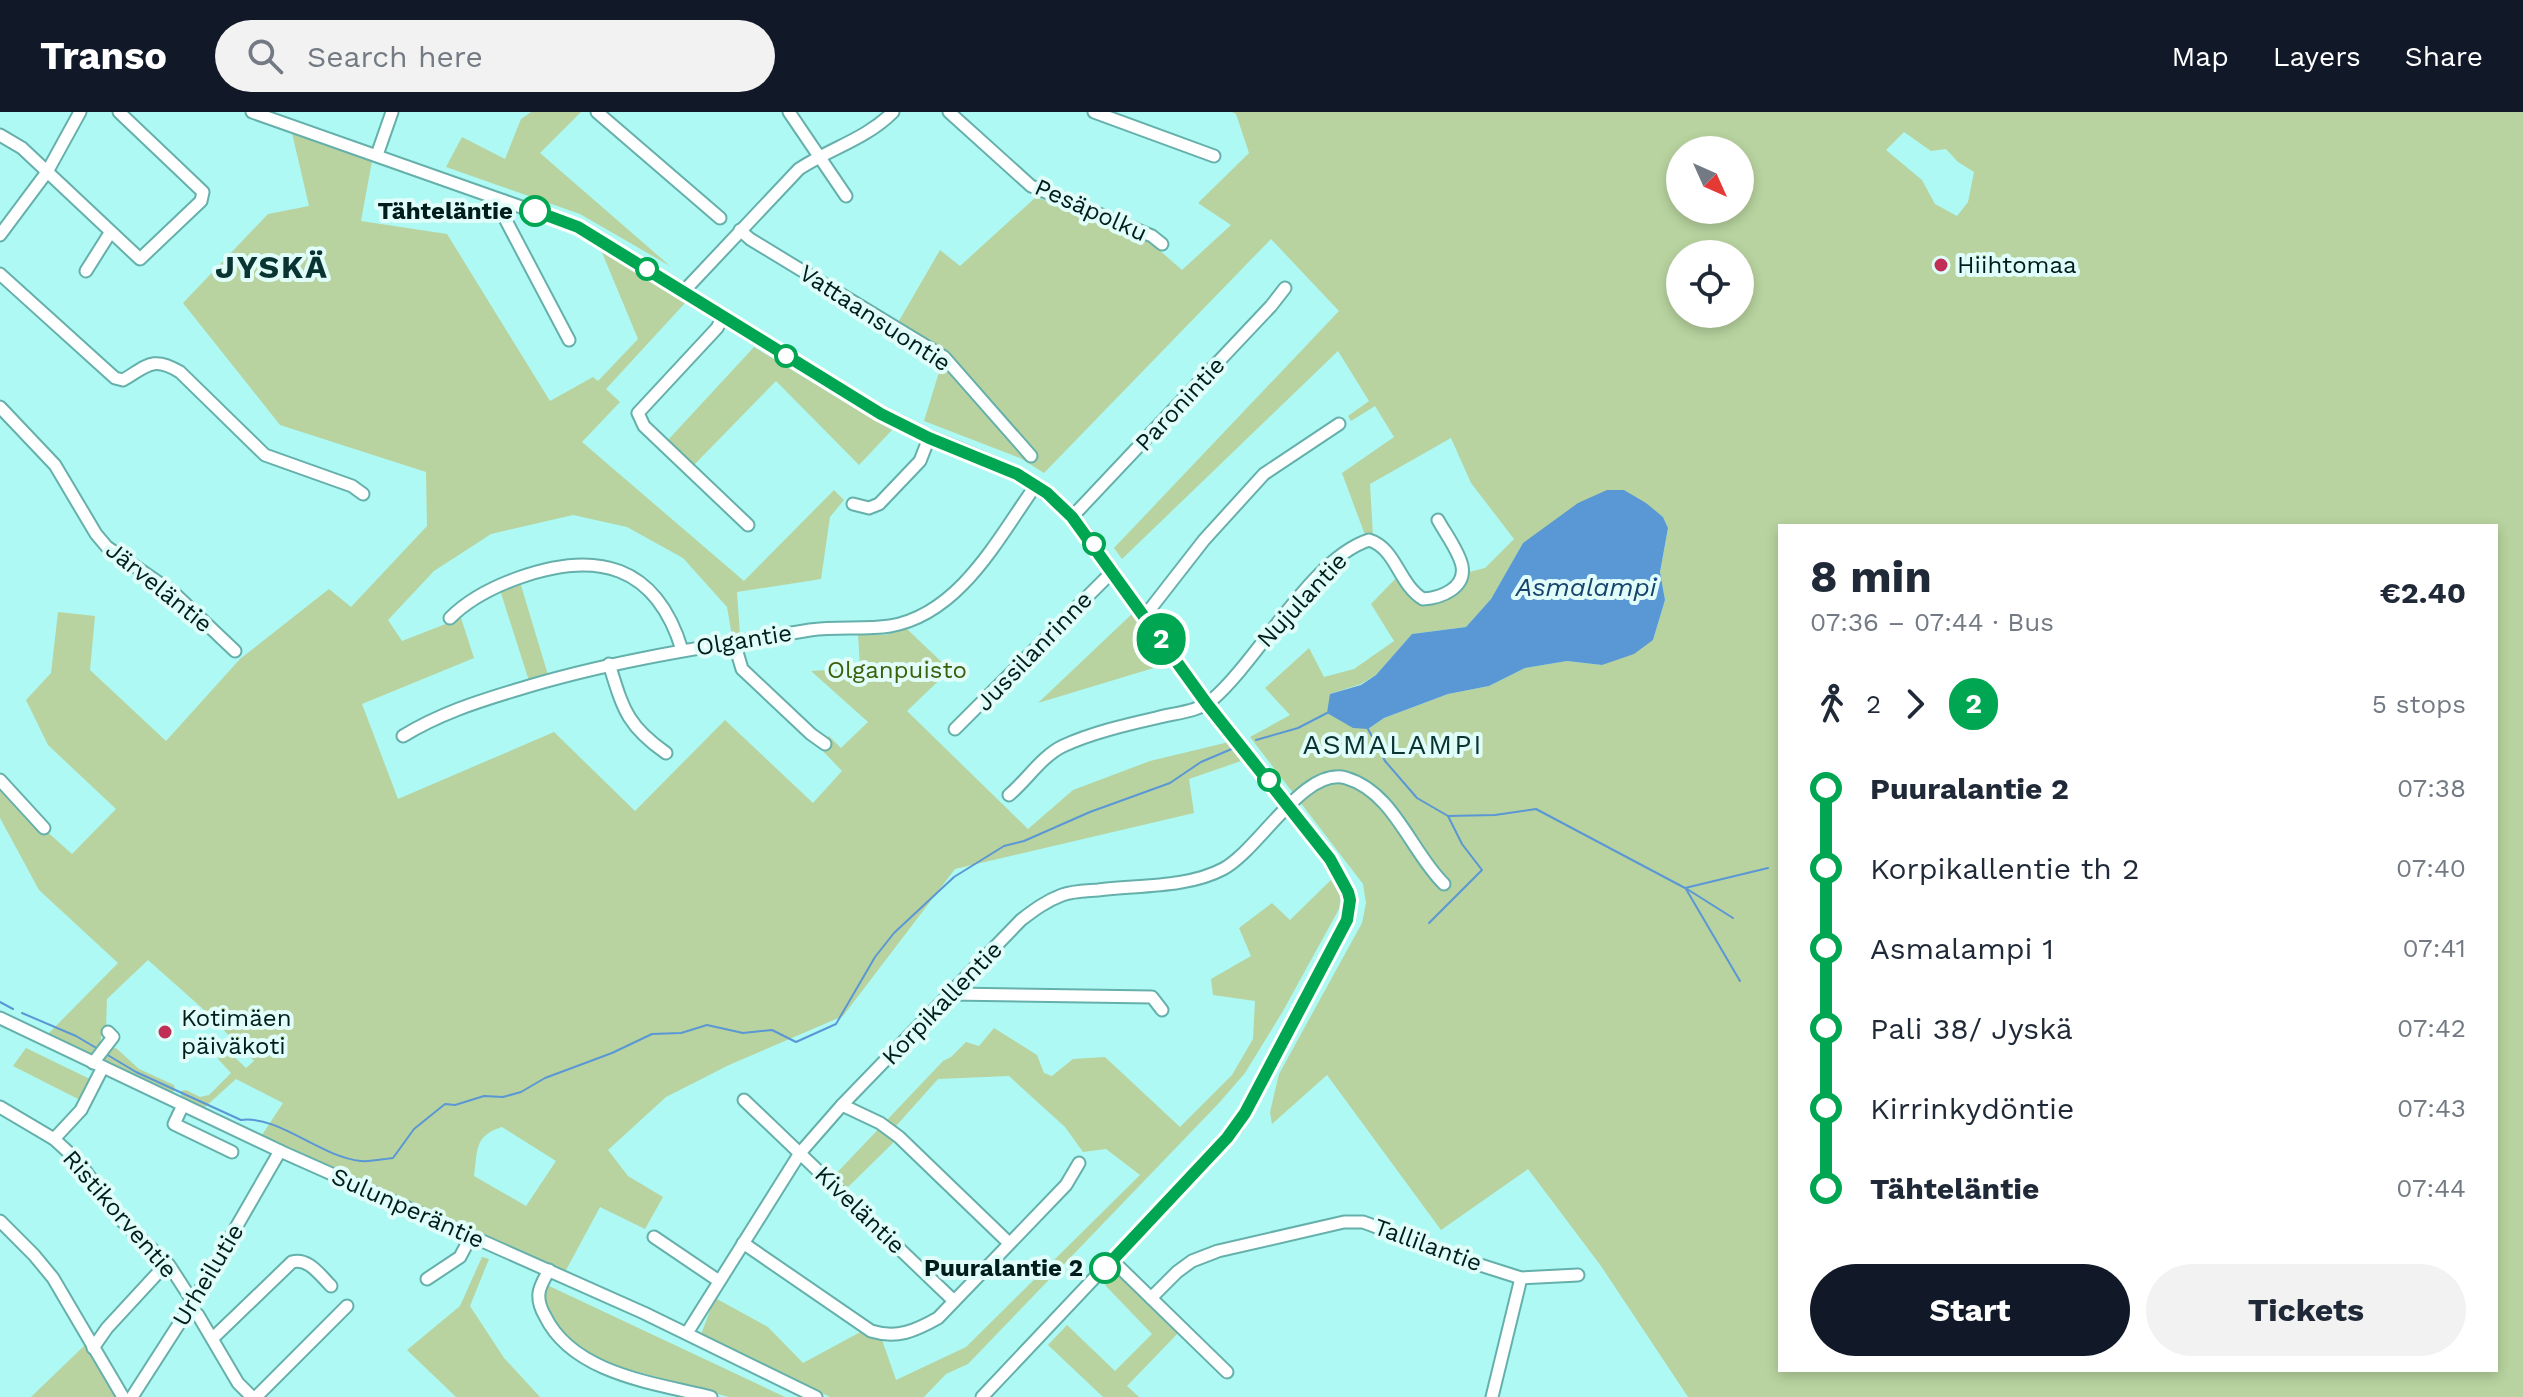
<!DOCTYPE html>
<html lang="en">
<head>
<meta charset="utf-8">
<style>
  :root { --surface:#fff; --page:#f2f2f3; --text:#1f2937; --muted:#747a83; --accent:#111827 }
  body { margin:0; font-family:"Work Sans",sans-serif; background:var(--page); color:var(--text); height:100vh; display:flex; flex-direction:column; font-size:30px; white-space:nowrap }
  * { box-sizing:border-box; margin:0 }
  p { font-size:26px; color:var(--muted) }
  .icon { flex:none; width:44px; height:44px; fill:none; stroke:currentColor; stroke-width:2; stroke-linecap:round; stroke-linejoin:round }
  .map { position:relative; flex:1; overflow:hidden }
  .side { position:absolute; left:1778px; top:412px; width:720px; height:848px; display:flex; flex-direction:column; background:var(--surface); border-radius:0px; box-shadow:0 4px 12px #0003 }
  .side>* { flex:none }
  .badge { padding:0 16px; border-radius:26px; font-size:28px; line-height:52px }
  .needle { width:52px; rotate:135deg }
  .buttons { position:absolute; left:1666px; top:24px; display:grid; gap:16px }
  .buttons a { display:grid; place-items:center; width:88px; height:88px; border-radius:50%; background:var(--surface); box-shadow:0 4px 12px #0003; font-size:40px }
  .map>.badge { position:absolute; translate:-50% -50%; box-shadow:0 0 0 4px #fff }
  .legs { display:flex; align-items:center; gap:12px; height:88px; padding:0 32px; font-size:26px }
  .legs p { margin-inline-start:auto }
  .summary { display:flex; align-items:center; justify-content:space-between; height:136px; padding:0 32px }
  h1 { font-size:44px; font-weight:700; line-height:60px }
  .button { display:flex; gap:16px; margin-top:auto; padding:16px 32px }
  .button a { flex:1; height:92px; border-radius:48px; background:var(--accent); color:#fff; font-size:32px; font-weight:700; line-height:92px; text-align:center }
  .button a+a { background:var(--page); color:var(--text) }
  ul { padding:0 32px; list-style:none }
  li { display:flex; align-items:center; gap:28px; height:80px; font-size:30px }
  li i { display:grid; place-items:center; width:12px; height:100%; margin:0 10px; background:currentColor }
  li i::after { content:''; width:20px; height:20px; margin:-10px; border:6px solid; border-radius:50%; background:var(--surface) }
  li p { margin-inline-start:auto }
  li:first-child i { background:linear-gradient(#0000 50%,currentColor 0) }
  li:last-child i { background:linear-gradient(currentColor 50%,#0000 0) }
  header { display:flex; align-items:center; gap:48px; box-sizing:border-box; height:112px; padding:0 40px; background:var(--accent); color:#fff }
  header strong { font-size:38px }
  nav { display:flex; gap:44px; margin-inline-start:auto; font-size:28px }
  .search { width:560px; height:72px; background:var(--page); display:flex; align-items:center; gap:20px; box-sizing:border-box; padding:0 28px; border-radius:44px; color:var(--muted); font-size:30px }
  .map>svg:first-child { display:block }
  .green { fill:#b8d39f; fill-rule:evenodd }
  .water { fill:#5a97d5 }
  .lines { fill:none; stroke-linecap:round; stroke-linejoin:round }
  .stream { stroke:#5a97d5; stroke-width:2 }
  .minor-casing { stroke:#66b0ab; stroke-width:15 }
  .minor { stroke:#fff; stroke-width:11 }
  .line-1-casing { stroke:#fff; stroke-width:18 }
  .line-1 { stroke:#00a651; stroke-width:12 }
  .stop-1-dot { fill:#fff; stroke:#00a651; stroke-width:4 }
  .poi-dot { fill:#bf2f56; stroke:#e0fdfa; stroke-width:3 }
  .labels { text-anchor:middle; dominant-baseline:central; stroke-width:8; stroke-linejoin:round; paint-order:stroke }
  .street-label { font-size:24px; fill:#001d1b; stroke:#e0fdfa }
  .stop-label { font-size:24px; font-weight:bold; fill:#001d1b; stroke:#e0fdfa; text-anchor:end }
  .poi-label { font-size:24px; fill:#001d1b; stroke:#e0fdfa; text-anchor:start }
  .park-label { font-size:24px; fill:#3e600c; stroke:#e0fdfa }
  .water-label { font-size:26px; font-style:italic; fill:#17436c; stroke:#e0fdfa }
  .quarter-label { font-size:28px; letter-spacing:2px; fill:#0a3432; stroke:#e0fdfa }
  .district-label { font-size:32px; font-weight:bold; letter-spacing:2px; fill:#0a3432; stroke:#e0fdfa }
</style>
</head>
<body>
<header>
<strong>Transo</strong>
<div class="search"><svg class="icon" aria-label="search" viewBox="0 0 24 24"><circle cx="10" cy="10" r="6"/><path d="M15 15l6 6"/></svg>Search here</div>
<nav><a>Map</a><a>Layers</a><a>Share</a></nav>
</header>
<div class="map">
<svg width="2523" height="1285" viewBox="0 0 2523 1285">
  <rect width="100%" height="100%" fill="#aef9f4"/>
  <g class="green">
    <polygon points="531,0 581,0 540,41 670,154 580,102 446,55 462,25 505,47 521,7"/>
    <path d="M1232 0H2523V1285H1688L1601 1154 1528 1057 1441 1118 1327 963 1272 1012 1270 1000 1279 962 1362 811 1366 791 1363 772 1250 625 1290 603 1265 576 1309 536 1324 565 1354 557 1394 529 1371 492 1398 464 1421 489 1429 493 1456 479 1465 461 1485 456 1514 427 1471 371 1451 326 1370 372 1373 424 1365 423 1342 361 1394 325 1375 294 1351 309 1348 304 1369 289 1338 239 1122 447 1114 436 1339 199 1271 127 1044 361 1020 346 924 309 944 244 896 214 940 138 960 154 1036 85 1150 130 1182 158 1231 113 1198 91 1249 41 1236 2ZM1904 20 1931 39 1946 37 1958 50 1974 60 1968 90 1957 104 1935 92 1922 68 1886 38ZM1680 38H1740V98H1680ZM1680 142H1740V202H1680ZM1624 378 1663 405 1668 416 1660 460 1665 488 1653 528 1602 553 1567 549 1525 556 1489 574 1448 582 1384 606 1368 617 1330 582 1361 572 1376 563 1412 522 1466 515 1491 487 1523 431ZM1780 414H2496V1258H1780Z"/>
    <path d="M292 21 372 49 361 109 447 122 550 289 593 265 598 269 638 227 601 138 685 191 606 277 620 290 582 330 744 469 834 378 844 388 830 405 821 467 737 480 740 523 732 524 727 495 683 446 627 415 573 403 491 422 434 459 388 508 402 529 461 506 474 546 362 592 398 687 554 620 635 699 725 608 813 691 842 659 819 635 829 624 841 636 868 610 811 559 860 556 858 522 885 523 907 517 950 558 907 599 1028 717 1073 678 1150 649 1229 630 1244 648 1189 667 1194 701 955 757 843 904 729 953 666 985 608 1038 628 1064 663 1085 645 1117 600 1095 565 1160 262 1023 283 991 236 967 204 996 181 985V979L186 978 200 985 209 983 231 961 218 947 220 943 218 940 223 934 246 956 254 949 202 896 148 848 107 887 106 917 101 923C101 933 100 937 92 943L48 922 118 851 39 778 0 706V670L44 717 72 742 116 697 48 633 26 588 51 561 58 500 95 504 90 558 166 629 240 547 329 477 351 495 427 414 426 360 280 313 183 191 268 102 309 94ZM502 1015 556 1049 526 1094 474 1064C478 1037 474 1024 502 1015Z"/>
    <polygon points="754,235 892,318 859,353 776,269 694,353 668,328"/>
    <polygon points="520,470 548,563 529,569 500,478"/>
    <polygon points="1134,500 1170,551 1038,591"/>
    <polygon points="1334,765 1342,779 1339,797 1283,899 1245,961 1219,991 968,1252 946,1262 924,1285 830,1285 701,1222 715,1186 768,1215 803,1251 864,1218 881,1225 896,1268 966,1235 1140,1063 1106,1037 1083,1040 1065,1015 1009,964 938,967 888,1023 895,1029 846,1077 832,1066 943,949 951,945 966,930 979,934 994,916 1037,943 1044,961 1052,964 1073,947 1105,945 1180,1015 1232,963 1253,927 1255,889 1213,883 1211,867 1251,844 1239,816 1272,791 1290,808"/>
    <polygon points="26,936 94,969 84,990 13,954"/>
    <polygon points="110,936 116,936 139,957 174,973 175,977 172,981 106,950 103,945"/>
    <polygon points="482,1145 489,1147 470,1194 504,1246 540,1285 456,1285 407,1238 460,1194"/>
    <polygon points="1117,1161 1180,1219 1127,1274 1139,1285 1103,1285 1048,1233 1067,1213 1115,1259 1152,1222 1105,1173"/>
    <polygon points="547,1173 785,1285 729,1285 598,1249 569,1231 544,1194 544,1180"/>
    <polygon points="85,1233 119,1285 31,1285"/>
  </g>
  <polygon class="water" points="1607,378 1624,378 1646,391 1663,405 1668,416 1660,460 1665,488 1653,528 1634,542 1602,553 1567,549 1525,556 1489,574 1448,582 1384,606 1368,617 1353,616 1327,601 1330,582 1361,573 1376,563 1412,522 1466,515 1491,487 1523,431 1578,391"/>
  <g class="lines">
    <g class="stream">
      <polyline points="1368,617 1385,649 1417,686 1448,704 1495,703 1536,697 1685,776 1768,756"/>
      <polyline points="1256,628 1298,616 1327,601"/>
      <polyline points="1686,777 1740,869"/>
      <polyline points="1687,777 1733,806"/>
      <polyline points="1429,811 1482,758 1462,732 1448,704"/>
      <polyline points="0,890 13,897"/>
      <polyline points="22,901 76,924 98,937"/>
      <path d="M106 942 136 960 241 1008C279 1003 320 1045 361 1049 371 1050 383 1047 393 1046L414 1017 445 992 455 993 484 984 503 985 521 980 545 966 612 941 652 922 681 921 707 913 743 921 772 918 796 930 836 912 875 845 894 821 954 765 1004 734 1024 729 1090 700 1170 671 1201 650 1234 636"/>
    </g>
    <g class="minor-casing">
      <g id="minor">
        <path d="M252 0 578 115 881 302C955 342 1024 348 1082 416L1207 592 1330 747 1348 780 1350 788 1347 808 1237 1015 982 1285"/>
        <polyline points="597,0 720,106"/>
        <polyline points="789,0 846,84"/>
        <polyline points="949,0 1031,74 1152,124 1162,132"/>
        <polyline points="1094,0 1214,44"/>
        <polyline points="0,23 22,36 140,147 201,89 203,80 119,0"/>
        <polyline points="377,43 392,0"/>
        <polyline points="504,89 501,99 569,228"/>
        <polyline points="740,118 750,127 944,245 1031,344"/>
        <polyline points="0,123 47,60 80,0"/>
        <polyline points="86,159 110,121"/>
        <path d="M0 162 115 266 123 268C146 255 152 243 180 260L265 343 352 374 363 382"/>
        <path d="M684 179 799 57C831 36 866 27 893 0"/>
        <polyline points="723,205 717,216 638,301 644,314 748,413"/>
        <polyline points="0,295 55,353 96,422 107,435 175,482 235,539"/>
        <polyline points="853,392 869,396 879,392 920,349 929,326"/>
        <polyline points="1072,405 1271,194 1285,176"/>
        <polyline points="1143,502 1151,496 1204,428 1264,362 1339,312"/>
        <path d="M450 506C468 488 493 475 518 466 596 438 656 452 682 538"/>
        <polyline points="734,530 742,557 811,622 825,632"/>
        <path d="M609 552C623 596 626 613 666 641"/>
        <polyline points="955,617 1113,459"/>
        <path d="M403 624C439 602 476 590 516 578 612 548 711 534 810 518 837 514 864 518 890 514 960 502 998 426 1036 373"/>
        <polyline points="0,668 44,716"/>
        <path d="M1009 683C1027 668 1042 644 1063 634 1091 621 1125 613 1156 606 1174 601 1199 600 1213 587 1259 547 1312 446 1369 428 1396 436 1399 473 1423 487 1441 486 1466 476 1462 454 1459 439 1445 421 1438 408"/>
        <polyline points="951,882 1152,885 1162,898"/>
        <polyline points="0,906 280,1039 644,1201 816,1285"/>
        <polyline points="93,951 113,925 108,920"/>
        <polyline points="744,988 954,1189"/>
        <polyline points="183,993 174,1012 232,1040"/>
        <polyline points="842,993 880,1011 899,1025 1009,1131"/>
        <polyline points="0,995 54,1027 78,1049 123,1110 169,1153 193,1190"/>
        <polyline points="54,1027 81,998 103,955"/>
        <polyline points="0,1109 34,1143 53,1166 123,1285"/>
        <polyline points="654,1125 719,1169"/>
        <path d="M743 1131 871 1219C897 1227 915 1219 938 1206L1066 1073 1079 1051"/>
        <polyline points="1112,1148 1227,1260"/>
        <path d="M549 1158C545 1166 540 1173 539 1181 538 1189 541 1197 545 1204 573 1262 655 1271 711 1285"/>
        <polyline points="427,1167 460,1145 471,1124"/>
        <polyline points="1151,1186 1177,1160 1192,1149 1218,1139 1344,1110 1363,1110 1477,1152 1521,1166 1578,1163"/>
        <polyline points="189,1197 198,1203 238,1271 252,1285"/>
        <path d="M687 1221 800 1041 842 993 1021 808C1034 798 1046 789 1062 783 1073 779 1086 779 1098 778 1138 773 1187 776 1223 757 1259 738 1304 654 1346 666 1394 680 1411 740 1444 772"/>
        <path d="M213 1226 292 1150C308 1145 320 1163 331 1174"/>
        <polyline points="93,1236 107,1216 167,1151"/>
        <polyline points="132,1285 193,1190 280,1039"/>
        <polyline points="256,1285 347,1194"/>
        <polyline points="1492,1285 1521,1166"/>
      </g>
    </g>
    <use href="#minor" class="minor"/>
  </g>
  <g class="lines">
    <g class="line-1-casing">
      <polyline id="line-1" points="535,99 578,115 881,302 929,326 1017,362 1047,381 1072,405 1207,592 1330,747 1348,780 1350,788 1347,808 1245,1001 1227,1026 1105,1156"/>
    </g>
    <use href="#line-1" class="line-1"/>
  </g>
  <g class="stop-1-dot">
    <circle cx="535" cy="99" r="14"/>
    <circle cx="647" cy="157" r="10"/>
    <circle cx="786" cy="244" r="10"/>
    <circle cx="1094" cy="432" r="10"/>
    <circle cx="1269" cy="668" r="10"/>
    <circle cx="1105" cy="1156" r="14"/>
  </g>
  <g class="poi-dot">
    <circle cx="1941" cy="153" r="8"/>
    <circle cx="165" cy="920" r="8"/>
  </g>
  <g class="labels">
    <g class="street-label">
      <text transform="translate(1091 98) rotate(24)">Pesäpolku</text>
      <text transform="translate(875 206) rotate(33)">Vattaansuontie</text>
      <text transform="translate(1180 292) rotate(-47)">Paronintie</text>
      <text transform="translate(159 475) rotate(39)">Järveläntie</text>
      <text transform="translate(1302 488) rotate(-47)">Nujulantie</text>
      <text transform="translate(744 528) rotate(-9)">Olgantie</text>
      <text transform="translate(1034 539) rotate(-46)">Jussilanrinne</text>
      <text transform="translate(942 891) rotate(-46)">Korpikallentie</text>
      <text transform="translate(408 1096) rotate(24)">Sulunperäntie</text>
      <text transform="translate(860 1098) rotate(44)">Kiveläntie</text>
      <text transform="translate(120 1102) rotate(49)">Ristikorventie</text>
      <text transform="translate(1428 1133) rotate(20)">Tallilantie</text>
      <text transform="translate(208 1163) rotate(-59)">Urheilutie</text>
    </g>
    <g class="stop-label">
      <text x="513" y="99">Tähteläntie</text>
      <text x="1083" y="1156">Puuralantie 2</text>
    </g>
    <g class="poi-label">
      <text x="1957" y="153">Hiihtomaa</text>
      <text x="181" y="906">Kotimäen<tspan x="181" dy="28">päiväkoti</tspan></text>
    </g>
    <g class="park-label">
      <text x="897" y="558">Olganpuisto</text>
    </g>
    <g class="water-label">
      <text x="1586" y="475">Asmalampi</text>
    </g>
    <g class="quarter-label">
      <text x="1393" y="632">ASMALAMPI</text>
    </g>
    <g class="district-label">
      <text x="272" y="155">JYSKÄ</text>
    </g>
  </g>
</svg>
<div class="buttons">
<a><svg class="needle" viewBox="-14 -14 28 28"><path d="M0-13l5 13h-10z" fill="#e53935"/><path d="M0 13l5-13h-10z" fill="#747a83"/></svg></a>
<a><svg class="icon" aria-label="locate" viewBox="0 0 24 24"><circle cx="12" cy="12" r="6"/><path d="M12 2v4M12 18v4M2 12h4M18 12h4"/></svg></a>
</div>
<b class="badge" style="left:1161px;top:527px;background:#00a651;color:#fff">2</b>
<section class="side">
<div class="summary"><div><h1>8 min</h1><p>07:36 – 07:44 · Bus</p></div><b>€2.40</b></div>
<div class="legs"><svg class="icon" aria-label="walk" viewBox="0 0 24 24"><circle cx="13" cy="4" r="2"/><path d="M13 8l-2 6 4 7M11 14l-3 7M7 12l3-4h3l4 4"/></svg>2<svg class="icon" aria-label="forward" viewBox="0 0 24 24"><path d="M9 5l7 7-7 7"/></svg><b class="badge" style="background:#00a651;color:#fff">2</b><p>5 stops</p></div>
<ul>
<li><i style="color:#00a651"></i><b>Puuralantie 2</b><p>07:38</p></li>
<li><i style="color:#00a651"></i><span>Korpikallentie th 2</span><p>07:40</p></li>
<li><i style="color:#00a651"></i><span>Asmalampi 1</span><p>07:41</p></li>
<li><i style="color:#00a651"></i><span>Pali 38/ Jyskä</span><p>07:42</p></li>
<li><i style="color:#00a651"></i><span>Kirrinkydöntie</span><p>07:43</p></li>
<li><i style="color:#00a651"></i><b>Tähteläntie</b><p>07:44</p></li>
</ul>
<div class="button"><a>Start</a><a>Tickets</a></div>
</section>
</div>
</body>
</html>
